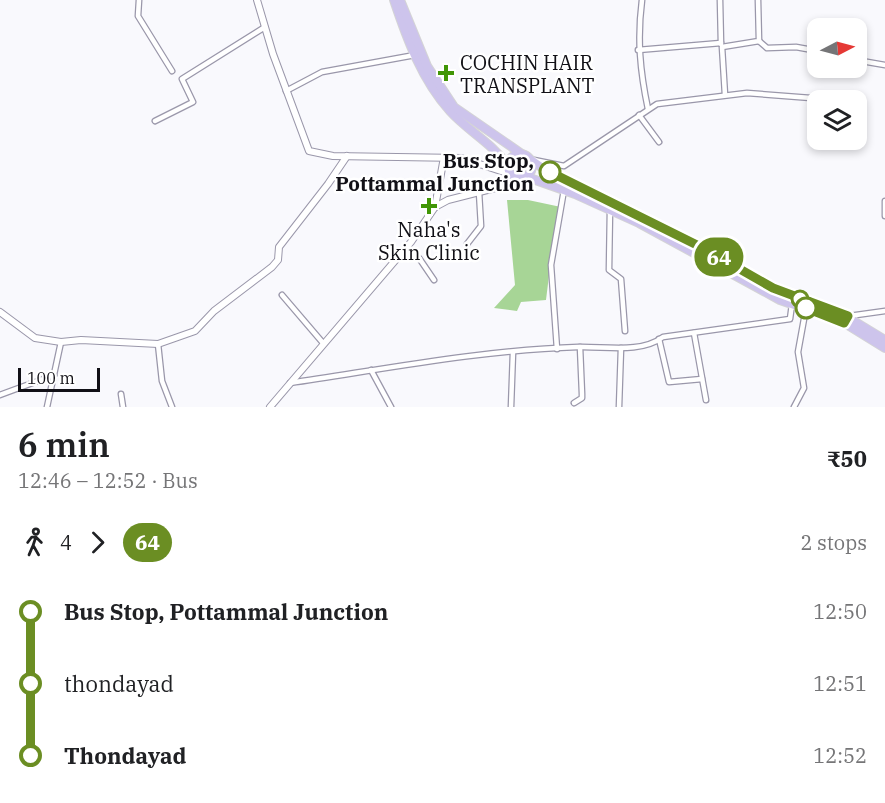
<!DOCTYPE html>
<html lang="en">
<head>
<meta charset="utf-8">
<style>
  :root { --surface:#fff; --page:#f2f2f2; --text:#202124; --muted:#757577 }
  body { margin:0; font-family:"IBM Plex Serif",serif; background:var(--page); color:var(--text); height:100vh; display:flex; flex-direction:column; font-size:22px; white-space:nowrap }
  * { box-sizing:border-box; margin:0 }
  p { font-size:20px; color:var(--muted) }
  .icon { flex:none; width:33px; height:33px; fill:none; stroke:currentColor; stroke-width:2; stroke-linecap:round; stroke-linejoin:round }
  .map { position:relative; height:407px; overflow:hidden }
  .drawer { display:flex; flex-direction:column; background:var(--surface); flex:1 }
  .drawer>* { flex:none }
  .badge { padding:0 12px; border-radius:20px; font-size:21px; line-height:39px }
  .needle { width:39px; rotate:84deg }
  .tools { position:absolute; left:807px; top:18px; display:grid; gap:12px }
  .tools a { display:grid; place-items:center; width:60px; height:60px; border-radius:12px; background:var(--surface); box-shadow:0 3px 9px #0003; font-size:30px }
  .scale { position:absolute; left:18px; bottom:15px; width:82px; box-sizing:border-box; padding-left:6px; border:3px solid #111016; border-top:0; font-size:16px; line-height:21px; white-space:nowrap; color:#111016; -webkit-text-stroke:4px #fff; paint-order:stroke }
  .map>.badge { position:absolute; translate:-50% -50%; box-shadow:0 0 0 3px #fff }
  .legs { display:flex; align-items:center; gap:9px; height:66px; padding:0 18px; font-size:20px }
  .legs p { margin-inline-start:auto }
  .headline { display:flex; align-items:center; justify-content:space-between; height:102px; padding:0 18px }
  h1 { font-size:33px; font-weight:600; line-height:45px }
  ul { padding:0 18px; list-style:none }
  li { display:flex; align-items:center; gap:21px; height:72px; font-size:22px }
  li i { display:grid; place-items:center; width:9px; height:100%; margin:0 8px; background:currentColor }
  li i::after { content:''; width:15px; height:15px; margin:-8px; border:4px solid; border-radius:50%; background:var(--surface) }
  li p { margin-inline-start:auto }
  li:first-child i { background:linear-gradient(#0000 50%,currentColor 0) }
  li:last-child i { background:linear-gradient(currentColor 50%,#0000 0) }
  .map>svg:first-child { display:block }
  .green { fill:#a7d596 }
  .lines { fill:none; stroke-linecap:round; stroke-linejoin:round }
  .minor-casing { stroke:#9a97aa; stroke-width:7 }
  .tertiary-casing { stroke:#9a97aa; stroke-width:8 }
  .primary-casing { stroke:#d4d4d5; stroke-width:10 }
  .minor { stroke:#fff; stroke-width:4.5 }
  .tertiary { stroke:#fff; stroke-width:6 }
  .primary { stroke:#cdc4ec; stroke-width:8 }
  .line-1-casing { stroke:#fff; stroke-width:14 }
  .line-1 { stroke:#6b8e23; stroke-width:9 }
  .poi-dot { fill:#419606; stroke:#fff; stroke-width:2 }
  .stop-1-dot { fill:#fff; stroke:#6b8e23; stroke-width:3 }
  .labels { text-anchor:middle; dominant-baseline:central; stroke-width:5; stroke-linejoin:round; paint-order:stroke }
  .poi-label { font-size:20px; fill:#111016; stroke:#fff; text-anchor:start }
  .stop-label { font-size:20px; font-weight:bold; fill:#111016; stroke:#fff; text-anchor:end }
</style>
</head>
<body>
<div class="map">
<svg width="885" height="407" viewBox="0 0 885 407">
  <rect width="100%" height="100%" fill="#f9f9fd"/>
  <polygon class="green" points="507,200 528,200 561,207 553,243 546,300 521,302 517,311 494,308 515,285"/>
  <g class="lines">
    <g class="minor-casing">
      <g id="minor">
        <polyline points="139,0 138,16 172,71"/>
        <path d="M642 0C637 39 640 71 648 109"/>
        <polyline points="720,0 721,44"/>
        <polyline points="759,41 767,48 796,47 818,51"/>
        <polyline points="638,50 721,43"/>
        <polyline points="856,60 885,65"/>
        <polyline points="286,91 322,72 415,55"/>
        <polyline points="725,95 722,47 759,41 758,0"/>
        <polyline points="639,115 659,142"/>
        <polyline points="155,121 193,102 182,79 265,27"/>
        <polyline points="534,160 564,166 657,104 747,93 824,99"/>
        <polyline points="885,201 885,216"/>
        <polyline points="610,209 609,270 621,279 625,331"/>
        <polyline points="467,244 481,226 479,192"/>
        <polyline points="407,247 419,258 434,280"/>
        <polyline points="282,295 323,343"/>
        <polyline points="849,316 885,311"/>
        <polyline points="694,333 706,400"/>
        <polyline points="659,339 669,382 702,379"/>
        <polyline points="158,344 162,381 172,407"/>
        <polyline points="557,349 551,265 564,190"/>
        <polyline points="371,370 391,407"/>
        <path d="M290 383C385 369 481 350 578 347 605 346 640 354 663 337L790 319 792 304"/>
        <polyline points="121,394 123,407"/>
        <polyline points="0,395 54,375"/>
        <polyline points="574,403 582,398 582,394 580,347"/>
        <polyline points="47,407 61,342"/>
        <polyline points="511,407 513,352"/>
        <polyline points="619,407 621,348"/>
        <polyline points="794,407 804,388 798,352 806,308"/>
      </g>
    </g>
    <g class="tertiary-casing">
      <g id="tertiary">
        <polyline points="257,0 273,54 309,151 333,156 461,158 510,174"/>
        <polyline points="435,207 444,157"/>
        <polyline points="0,312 35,338 61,342 81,340 158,344 195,331 214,311 272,267 278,260 279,247 328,184 347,156"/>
        <polyline points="270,407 411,242 435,207 448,200 515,183 521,179"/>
      </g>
    </g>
    <g class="primary-casing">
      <g id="primary">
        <path d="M394 0C407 39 422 80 450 111 468 131 492 143 507 165"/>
        <polyline points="400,0 427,66 454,107 522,154"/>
        <circle cx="520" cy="166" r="12"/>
        <polyline points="531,160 544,169 703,248 773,288 847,317 885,340"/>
        <polyline points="527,177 575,194 639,223 780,300 843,322 885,348"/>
      </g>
    </g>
    <use href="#minor" class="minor"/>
    <use href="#tertiary" class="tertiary"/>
    <use href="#primary" class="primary"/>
  </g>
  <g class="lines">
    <g class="line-1-casing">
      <polyline id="line-1" points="550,172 703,248 773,288 848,316 844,323 806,308"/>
    </g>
    <use href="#line-1" class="line-1"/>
  </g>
  <g class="poi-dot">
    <path d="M443 64h6v6h6v6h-6v6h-6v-6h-6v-6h6z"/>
    <path d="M426 197h6v6h6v6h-6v6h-6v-6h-6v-6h6z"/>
  </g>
  <g class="stop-1-dot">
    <circle cx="550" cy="172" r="10"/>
    <circle cx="800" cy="299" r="8"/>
    <circle cx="806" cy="308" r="10"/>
  </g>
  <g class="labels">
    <g class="poi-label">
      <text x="460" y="62">COCHIN HAIR<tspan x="460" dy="23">TRANSPLANT</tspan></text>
      <text x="429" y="229" text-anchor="middle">Naha's<tspan x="429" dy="23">Skin Clinic</tspan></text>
    </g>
    <g class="stop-label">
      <text x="534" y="160">Bus Stop,<tspan x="534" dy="23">Pottammal Junction</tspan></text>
    </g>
  </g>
</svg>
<div class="tools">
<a><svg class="needle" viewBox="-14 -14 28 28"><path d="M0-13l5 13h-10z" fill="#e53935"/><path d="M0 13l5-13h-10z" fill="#757577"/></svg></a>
<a><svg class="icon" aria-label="layers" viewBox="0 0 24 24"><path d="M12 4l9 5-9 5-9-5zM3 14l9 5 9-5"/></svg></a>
</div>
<div class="scale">100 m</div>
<b class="badge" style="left:719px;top:257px;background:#6b8e23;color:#fff">64</b>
</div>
<section class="drawer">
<div class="headline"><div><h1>6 min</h1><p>12:46 – 12:52 · Bus</p></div><b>₹50</b></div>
<div class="legs"><svg class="icon" aria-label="walk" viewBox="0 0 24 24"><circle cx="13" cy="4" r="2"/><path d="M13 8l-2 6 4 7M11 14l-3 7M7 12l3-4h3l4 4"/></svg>4<svg class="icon" aria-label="forward" viewBox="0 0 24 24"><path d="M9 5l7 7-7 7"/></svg><b class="badge" style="background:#6b8e23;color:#fff">64</b><p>2 stops</p></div>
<ul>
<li><i style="color:#6b8e23"></i><b>Bus Stop, Pottammal Junction</b><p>12:50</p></li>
<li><i style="color:#6b8e23"></i><span>thondayad</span><p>12:51</p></li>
<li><i style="color:#6b8e23"></i><b>Thondayad</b><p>12:52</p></li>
</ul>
</section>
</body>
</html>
